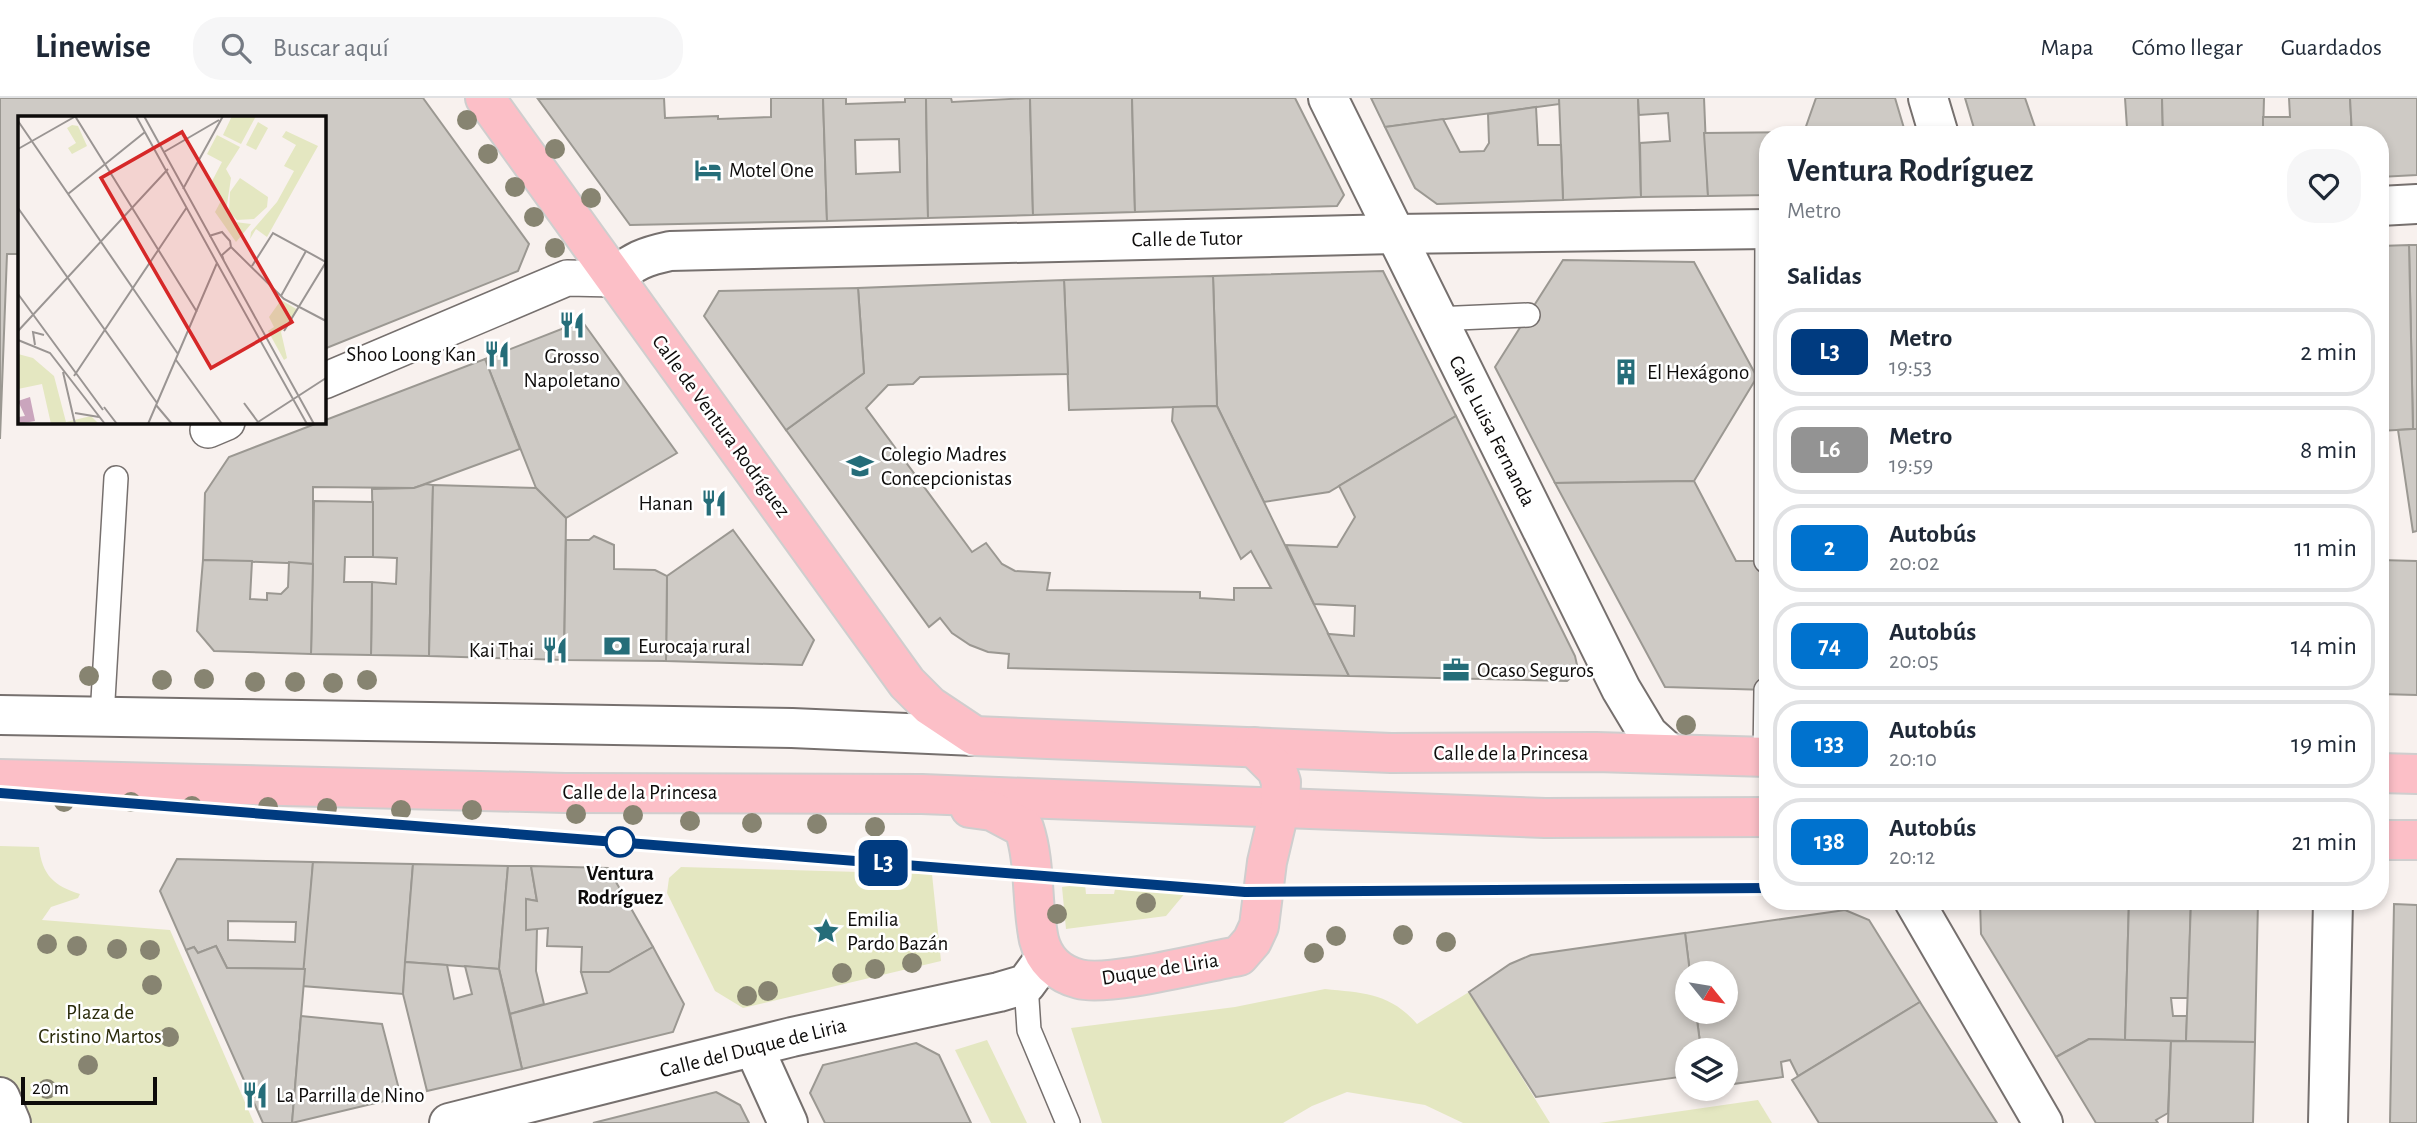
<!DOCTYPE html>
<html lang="es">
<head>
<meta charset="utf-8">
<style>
  :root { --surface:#fff; --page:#f6f6f7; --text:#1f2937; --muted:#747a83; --line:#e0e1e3 }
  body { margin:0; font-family:"Alegreya Sans",sans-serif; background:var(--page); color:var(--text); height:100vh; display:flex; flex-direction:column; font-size:26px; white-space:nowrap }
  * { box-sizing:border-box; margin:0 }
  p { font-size:23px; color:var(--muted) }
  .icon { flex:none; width:38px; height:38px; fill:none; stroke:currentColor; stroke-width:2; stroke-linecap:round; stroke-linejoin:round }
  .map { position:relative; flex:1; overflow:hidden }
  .panel { position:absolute; left:1759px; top:28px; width:630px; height:784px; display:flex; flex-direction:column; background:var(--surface); border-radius:28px; box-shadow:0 4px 10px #0003 }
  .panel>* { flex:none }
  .badge { padding:0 14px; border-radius:10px; font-size:24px; line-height:46px }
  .needle { width:46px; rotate:120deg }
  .controls { position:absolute; left:1675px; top:863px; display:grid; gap:14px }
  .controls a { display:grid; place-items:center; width:63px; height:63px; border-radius:50%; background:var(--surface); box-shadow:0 4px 10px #0003; font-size:35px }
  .scale { position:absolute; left:21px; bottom:18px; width:136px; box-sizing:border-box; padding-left:7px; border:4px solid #0e0c0b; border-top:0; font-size:19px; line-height:24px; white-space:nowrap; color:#0e0c0b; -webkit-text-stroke:5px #fff; paint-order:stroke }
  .map>.badge { position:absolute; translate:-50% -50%; box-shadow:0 0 0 4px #fff }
  h2 { padding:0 28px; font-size:26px; line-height:63px }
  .round { display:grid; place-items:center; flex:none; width:74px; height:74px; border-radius:28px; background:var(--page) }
  .summary { display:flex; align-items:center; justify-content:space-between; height:119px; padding:0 28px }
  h1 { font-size:33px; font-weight:700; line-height:52px }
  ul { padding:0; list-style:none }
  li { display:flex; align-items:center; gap:21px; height:88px; margin:0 14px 10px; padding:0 14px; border:4px solid var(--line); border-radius:28px }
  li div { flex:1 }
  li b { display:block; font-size:26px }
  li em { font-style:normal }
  li .badge { min-width:77px; font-weight:700; text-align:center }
  header { display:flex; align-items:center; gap:42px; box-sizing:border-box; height:98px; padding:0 35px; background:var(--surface); border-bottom:2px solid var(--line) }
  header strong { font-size:33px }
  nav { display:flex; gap:38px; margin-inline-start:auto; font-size:24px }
  .search { width:490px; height:63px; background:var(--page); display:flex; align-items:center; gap:18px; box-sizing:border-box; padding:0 24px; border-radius:28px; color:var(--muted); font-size:26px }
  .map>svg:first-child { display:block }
  .green { fill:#e4e7c1 }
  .building { fill:#cecac5; stroke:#9b9892; stroke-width:2; fill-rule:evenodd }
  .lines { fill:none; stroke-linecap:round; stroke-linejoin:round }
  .service-casing { stroke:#76706e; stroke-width:26 }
  .pedestrian-casing { stroke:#76706e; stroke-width:38 }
  .minor-casing { stroke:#76706e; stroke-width:42 }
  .tertiary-casing { stroke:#76706e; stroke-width:42 }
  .primary-casing { stroke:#cfcece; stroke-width:42 }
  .service { stroke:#fff; stroke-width:23 }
  .pedestrian { stroke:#fff; stroke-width:35 }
  .minor { stroke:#fff; stroke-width:38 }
  .tertiary { stroke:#fff; stroke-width:38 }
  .primary { stroke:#fcbfc7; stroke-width:38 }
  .tree { fill:#878471 }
  .line-casing { stroke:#fff; stroke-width:16 }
  .line { stroke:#003b80; stroke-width:10 }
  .stop-dot { fill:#fff; stroke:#003b80; stroke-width:3.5 }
  .labels { text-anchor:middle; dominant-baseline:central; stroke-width:5; stroke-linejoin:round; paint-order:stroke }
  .poi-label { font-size:21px; fill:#0e0c0b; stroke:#fff; text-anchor:start }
  .street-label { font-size:21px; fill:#0e0c0b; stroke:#fff }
  .stop-label { font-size:21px; font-weight:bold; fill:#0e0c0b; stroke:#fff }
  .park-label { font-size:21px; fill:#2a2b0a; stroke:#fff }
  .inset-road { fill:none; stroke:#9a9593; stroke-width:2 }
  .view { fill:#d62828; fill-opacity:0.15; stroke:#d62828; stroke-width:3.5 }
  .inset-edge { fill:none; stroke:#0e0c0b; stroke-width:3.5 }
</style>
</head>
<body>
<header>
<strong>Linewise</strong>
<div class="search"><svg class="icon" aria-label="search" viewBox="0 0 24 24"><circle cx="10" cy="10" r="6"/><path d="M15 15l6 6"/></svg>Buscar aquí</div>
<nav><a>Mapa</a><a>Cómo llegar</a><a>Guardados</a></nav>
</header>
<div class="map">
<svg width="2417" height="1025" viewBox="0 0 2417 1025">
  <rect width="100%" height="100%" fill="#f8f1ee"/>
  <g class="green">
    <path d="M0 748 39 749C42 777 54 788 80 796L78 800 51 809 42 822 170 832 254 1025H12L0 999Z"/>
    <polygon points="681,769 932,776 941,863 743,910 715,893 667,795 669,780"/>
    <polygon points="1085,786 1086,796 1114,796 1116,786 1191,788 1166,818 1066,831 1062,789"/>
    <path d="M1325 891C1364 895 1390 895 1417 926L1469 894 1550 1025H1463L1425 1007 1347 994 1312 1008 1283 1025H1102L1071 930 1235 909Z"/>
    <polygon points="987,942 1027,1025 991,1025 955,952"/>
    <polygon points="1758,1002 1772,1025 1599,1025"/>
  </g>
  <g class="building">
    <polygon points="0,0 423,0 529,146 518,173 324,251 324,19 19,19 19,156 7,156 0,341"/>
    <polygon points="664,0 665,20 718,18 718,21 771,19 771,0 823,0 827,123 630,127 538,1"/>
    <path d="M823 0H846V6L905 4V0H926L928 120 827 123ZM899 41 900 74 856 76 855 42Z"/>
    <polygon points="926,0 951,0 952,4 1030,0 1033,117 928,120"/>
    <polygon points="1030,0 1132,0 1135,114 1033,117"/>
    <polygon points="1132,0 1295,0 1344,97 1337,108 1135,114"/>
    <polygon points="1371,0 1559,0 1560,6 1385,29"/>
    <polygon points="1559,0 1638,0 1641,99 1563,102"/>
    <polygon points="1638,0 1704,0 1708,98 1641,99 1640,45 1670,43 1668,15 1639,17"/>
    <polygon points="1816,0 1895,0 1906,37 1768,37 1768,97 1708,98 1704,35 1804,34"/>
    <polygon points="1965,0 2025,0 2035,29 2087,30 2127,30 2125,0 2162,0 2163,37 1976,37"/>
    <polygon points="2162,0 2264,0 2263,37 2163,37"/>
    <polygon points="2289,0 2350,0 2352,37 2263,37 2263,19 2290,19"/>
    <polygon points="2350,0 2417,0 2417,77 2380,79 2380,37 2352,37"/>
    <polygon points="1536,9 1538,47 1561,47 1563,102 1437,106 1415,90 1385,29 1443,21 1460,54 1484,53 1489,45 1488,16"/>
    <polygon points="2409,147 2417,147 2417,331 2413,331"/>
    <polygon points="2409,147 2413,331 2380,333 2380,148"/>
    <polygon points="1563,162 1694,164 1757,279 1694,383 1555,385 1495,269"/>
    <polygon points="1383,173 1456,318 1329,394 1264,404 1217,308 1213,178"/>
    <polygon points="1213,178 1217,308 1069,312 1064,182"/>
    <polygon points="1064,182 1068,276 920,279 913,286 888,287 866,310 972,454 986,445 1002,466 1015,473 1050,475 1047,492 1200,494 1200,500 1234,502 1234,490 1271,490 1251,453 1241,461 1172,323 1173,309 1217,308 1349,578 1008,570 1009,556 988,554 970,547 952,535 940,520 929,529 786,332 864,275 858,190"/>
    <polygon points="858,190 864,275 786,332 704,218 719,193"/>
    <polygon points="582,223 677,355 566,420 536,390 485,261"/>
    <polygon points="485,261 520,351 414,390 313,389 313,466 203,462 205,395 229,359"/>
    <polygon points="1456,318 1575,558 1577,567 1574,577 1567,583 1349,578 1328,536 1354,538 1355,508 1314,506 1286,447 1337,449 1355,419 1339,388"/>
    <polygon points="2413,331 2417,331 2417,433 2413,434 2398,332"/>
    <polygon points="1694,383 1736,463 1768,463 1768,592 1665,589 1555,385"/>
    <polygon points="426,386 433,387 429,558 371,557 372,484 396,486 397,460 373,459 372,391 414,390"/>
    <polygon points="433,387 536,390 566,420 564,562 429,558"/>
    <polygon points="314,403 373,404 373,459 345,459 344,484 372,484 371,557 311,556"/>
    <polygon points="733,432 814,542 802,567 666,563 667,478"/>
    <polygon points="594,438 614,447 614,471 655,472 667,478 666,563 564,562 566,442 589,442"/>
    <polygon points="203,462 252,463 250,501 267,502 267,495 281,496 288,489 289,464 313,466 311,556 214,553 197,533"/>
    <polygon points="2380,462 2417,463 2417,597 2380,596"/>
    <path d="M177 761 313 764 305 871 227 870 216 848 198 855 194 849 186 852 160 793ZM228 823 296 824 295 844 228 842Z"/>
    <polygon points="313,764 413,766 403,896 302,888"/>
    <polygon points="413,766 508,768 499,871 405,864"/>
    <polygon points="508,768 531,768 537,803 526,801 526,832 537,830 536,873 544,906 510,916 499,871"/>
    <polygon points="531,768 608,770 653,849 609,874 581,874 582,849 547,848 548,830 526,832 526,801 537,803"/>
    <polygon points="1980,803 2129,803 2125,942 2089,941 2056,959 1981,836"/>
    <polygon points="2129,803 2191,803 2188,900 2171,900 2173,918 2187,918 2186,943 2125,942"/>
    <polygon points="2191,803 2258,803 2255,944 2186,943"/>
    <polygon points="2394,806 2417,807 2417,1025 2390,1025"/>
    <polygon points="1845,812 1869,822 1920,904 1798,978 1790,962 1781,964 1783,979 1726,987 1726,952 1701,952 1696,914 1726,914 1726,875 1690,875 1685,835"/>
    <polygon points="1685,835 1690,875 1687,875 1687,914 1696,914 1701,952 1687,952 1687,978 1536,999 1469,894 1510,866 1531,857"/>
    <polygon points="216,848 227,870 305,871 292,1025 263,1025 186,852 194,849 198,855"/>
    <polygon points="653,849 684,906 673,934 522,971 510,916 587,895 581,874 609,874"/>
    <polygon points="405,864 447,867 454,901 472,896 465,868 499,871 522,971 427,993 403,896"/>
    <polygon points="1920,904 1997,1025 1819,1025 1792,982"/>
    <polygon points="301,918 382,926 401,999 292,1025"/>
    <polygon points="2089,941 2171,943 2168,1015 2156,1022 2158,1025 2096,1025 2056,959"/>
    <polygon points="2171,943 2255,944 2253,1025 2168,1025"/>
    <polygon points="916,945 939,957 971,1025 825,1025 810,995 823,967"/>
    <polygon points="716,994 740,1007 749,1025 593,1025"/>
  </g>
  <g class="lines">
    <g class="service-casing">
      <g id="service">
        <polyline points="1435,221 1528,217"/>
        <polyline points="1766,463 1767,131"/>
        <polyline points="102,619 116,380"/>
        <polyline points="1765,659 1766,592"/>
        <polyline points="1026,886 1029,932 1068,1025"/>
      </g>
    </g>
    <g class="pedestrian-casing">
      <g id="pedestrian">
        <polyline points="324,283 567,180 615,181"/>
        <polyline points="208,332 227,324"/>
      </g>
    </g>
    <g class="minor-casing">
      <g id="minor">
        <polyline points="1328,0 1621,591 1648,636 1670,656"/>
        <polyline points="1928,0 1939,37"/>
        <polyline points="2380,108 2417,106"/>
        <path d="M615 181C631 163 647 158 670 153L1395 136 1768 131"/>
        <polyline points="0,617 792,630 975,638"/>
        <polyline points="754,950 788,1025"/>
        <polyline points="0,999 11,1025"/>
        <polyline points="449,1025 792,939 999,894 1026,886 1045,860"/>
        <polyline points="2328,1025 2333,803"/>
      </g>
    </g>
    <g class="tertiary-casing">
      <polyline id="tertiary" points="1914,803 2043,1025"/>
    </g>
    <g class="primary-casing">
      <g id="primary">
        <polyline points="485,0 907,585 930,608 975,638 1391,655 1596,654 1768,659"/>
        <polyline points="2380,675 2417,676"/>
        <polyline points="0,681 565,695 922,696 1545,720 1768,719"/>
        <path d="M970 710 992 713 1024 730C1036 766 1031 805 1039 842 1044 862 1059 876 1079 881 1109 889 1204 864 1239 858L1252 843 1259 828 1267 764 1280 709 1281 684 1277 672 1254 649"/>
        <polyline points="2380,742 2417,742"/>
      </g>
    </g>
    <use href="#service" class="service"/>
    <use href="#pedestrian" class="pedestrian"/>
    <use href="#minor" class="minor"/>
    <use href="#tertiary" class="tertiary"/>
    <use href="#primary" class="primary"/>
  </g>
  <g class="tree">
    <circle cx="467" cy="22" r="10"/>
    <circle cx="555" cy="51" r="10"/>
    <circle cx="488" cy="56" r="10"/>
    <circle cx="515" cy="89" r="10"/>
    <circle cx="591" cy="100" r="10"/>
    <circle cx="534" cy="119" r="10"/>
    <circle cx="555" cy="150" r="10"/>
    <circle cx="89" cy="578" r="10"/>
    <circle cx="204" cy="581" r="10"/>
    <circle cx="162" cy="582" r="10"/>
    <circle cx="367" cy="582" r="10"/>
    <circle cx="255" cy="584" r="10"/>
    <circle cx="295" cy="584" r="10"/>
    <circle cx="333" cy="585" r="10"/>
    <circle cx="1686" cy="627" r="10"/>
    <circle cx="64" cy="704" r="10"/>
    <circle cx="131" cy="704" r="10"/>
    <circle cx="192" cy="708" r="10"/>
    <circle cx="268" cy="709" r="10"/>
    <circle cx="327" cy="710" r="10"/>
    <circle cx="401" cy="712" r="10"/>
    <circle cx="472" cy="712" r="10"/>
    <circle cx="576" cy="716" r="10"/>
    <circle cx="633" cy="717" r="10"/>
    <circle cx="690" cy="723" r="10"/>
    <circle cx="752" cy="725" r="10"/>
    <circle cx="817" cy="726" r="10"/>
    <circle cx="875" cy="729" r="10"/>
    <circle cx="1146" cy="805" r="10"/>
    <circle cx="1057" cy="816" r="10"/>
    <circle cx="1403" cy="837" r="10"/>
    <circle cx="1336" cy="838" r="10"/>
    <circle cx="1446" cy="844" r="10"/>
    <circle cx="47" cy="846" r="10"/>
    <circle cx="77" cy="848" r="10"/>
    <circle cx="117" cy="851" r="10"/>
    <circle cx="150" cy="852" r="10"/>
    <circle cx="1314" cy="855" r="10"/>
    <circle cx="912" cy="865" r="10"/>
    <circle cx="875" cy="871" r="10"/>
    <circle cx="842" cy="875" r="10"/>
    <circle cx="152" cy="887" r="10"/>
    <circle cx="768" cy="893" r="10"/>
    <circle cx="747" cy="898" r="10"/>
    <circle cx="169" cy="939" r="10"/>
    <circle cx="88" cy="967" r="10"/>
    <circle cx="47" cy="991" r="10"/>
  </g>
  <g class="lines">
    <g class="line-casing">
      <polyline id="line" points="0,695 1245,794 1768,790"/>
    </g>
    <use href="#line" class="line"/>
  </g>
  <defs>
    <g id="hotel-bare" transform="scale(2.1)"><path d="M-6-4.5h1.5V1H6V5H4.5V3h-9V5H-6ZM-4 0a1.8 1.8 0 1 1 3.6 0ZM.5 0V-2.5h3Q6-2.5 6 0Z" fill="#256d79" stroke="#fff" stroke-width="2.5" paint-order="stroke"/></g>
    <g id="restaurant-bare" transform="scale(2.1)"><path d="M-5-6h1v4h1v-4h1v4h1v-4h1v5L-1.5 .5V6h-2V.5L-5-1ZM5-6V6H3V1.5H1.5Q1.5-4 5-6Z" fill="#256d79" stroke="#fff" stroke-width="2.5" paint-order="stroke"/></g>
    <g id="building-bare" transform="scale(2.1)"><path d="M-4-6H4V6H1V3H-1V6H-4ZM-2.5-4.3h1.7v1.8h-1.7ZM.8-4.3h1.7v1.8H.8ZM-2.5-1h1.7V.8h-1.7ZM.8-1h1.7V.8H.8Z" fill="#256d79" stroke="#fff" stroke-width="2.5" paint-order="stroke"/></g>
    <g id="school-bare" transform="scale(2.1)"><path d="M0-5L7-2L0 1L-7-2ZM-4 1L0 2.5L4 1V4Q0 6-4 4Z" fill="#256d79" stroke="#fff" stroke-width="2.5" paint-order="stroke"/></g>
    <g id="bank-bare" transform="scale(2.1)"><path d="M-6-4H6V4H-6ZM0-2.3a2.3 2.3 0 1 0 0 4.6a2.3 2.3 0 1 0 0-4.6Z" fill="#256d79" stroke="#fff" stroke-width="2.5" paint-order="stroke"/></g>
    <g id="office-bare" transform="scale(2.1)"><path d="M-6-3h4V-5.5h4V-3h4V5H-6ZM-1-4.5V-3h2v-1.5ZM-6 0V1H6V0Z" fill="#256d79" stroke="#fff" stroke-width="2.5" paint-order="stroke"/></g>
    <g id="sight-bare" transform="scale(2.1)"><path d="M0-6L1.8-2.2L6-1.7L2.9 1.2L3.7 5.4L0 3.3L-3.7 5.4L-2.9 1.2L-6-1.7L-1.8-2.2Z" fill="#256d79" stroke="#fff" stroke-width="2.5" paint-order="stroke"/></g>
  </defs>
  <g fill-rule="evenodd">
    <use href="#hotel-bare" x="708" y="72"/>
    <use href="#restaurant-bare" x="572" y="227"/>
    <use href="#restaurant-bare" x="497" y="256"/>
    <use href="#building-bare" x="1626" y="274"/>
    <use href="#school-bare" x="860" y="368"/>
    <use href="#restaurant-bare" x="714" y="405"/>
    <use href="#bank-bare" x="617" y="548"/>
    <use href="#restaurant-bare" x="555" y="552"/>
    <use href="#office-bare" x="1456" y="572"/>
    <use href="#sight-bare" x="826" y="833"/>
    <use href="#restaurant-bare" x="255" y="997"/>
  </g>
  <circle class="stop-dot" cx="620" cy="744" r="14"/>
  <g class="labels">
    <g class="poi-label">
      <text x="729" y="72">Motel One</text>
      <text x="476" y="256" text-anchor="end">Shoo Loong Kan</text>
      <text x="572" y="258" text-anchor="middle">Grosso<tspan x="572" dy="24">Napoletano</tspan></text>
      <text x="1647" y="274">El Hexágono</text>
      <text x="881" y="356">Colegio Madres<tspan x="881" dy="24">Concepcionistas</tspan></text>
      <text x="693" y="405" text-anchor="end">Hanan</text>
      <text x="638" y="548">Eurocaja rural</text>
      <text x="534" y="552" text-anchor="end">Kai Thai</text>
      <text x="1477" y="572">Ocaso Seguros</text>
      <text x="847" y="821">Emilia<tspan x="847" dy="24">Pardo Bazán</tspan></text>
      <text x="276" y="997">La Parrilla de Nino</text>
    </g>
    <g class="street-label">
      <text transform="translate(1187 141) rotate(-1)">Calle de Tutor</text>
      <text transform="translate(721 328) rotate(54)">Calle de Ventura Rodríguez</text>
      <text transform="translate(1492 333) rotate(63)">Calle Luisa Fernanda</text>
      <text x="1511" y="655">Calle de la Princesa</text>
      <text x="640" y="694">Calle de la Princesa</text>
      <text transform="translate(1160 871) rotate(-9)">Duque de Liria</text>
      <text transform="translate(753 950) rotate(-14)">Calle del Duque de Liria</text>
    </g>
    <g class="stop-label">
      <text x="620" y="775">Ventura<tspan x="620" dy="24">Rodríguez</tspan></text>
    </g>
    <g class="park-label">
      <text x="100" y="914">Plaza de<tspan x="100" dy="24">Cristino Martos</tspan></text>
    </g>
  </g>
  <g transform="translate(18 18)">
    <rect width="308" height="308" fill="#f8f1ee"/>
    <path d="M214 0H238L223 28 205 19ZM240 6 250 12 238 34 228 29ZM54 9 60 10 69 30 54 38 50 32 58 27 49 12ZM268 15 300 30 249 121 238 113 232 123 233 116 259 86 276 55 266 50 278 29 264 21ZM199 19 222 31 208 53 213 62 208 95 217 106 233 108 218 126 197 96 204 83 192 69 204 46 189 38ZM222 62 250 81 249 91 236 103 219 104 211 96 212 76ZM263 184 280 194 263 216 269 242 266 244 250 215 256 211 251 201ZM0 238 15 242 36 260 48 306 73 300 81 308H33L24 268 0 273Z" fill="#e4e7c1"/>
    <path d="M12 281 17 305 0 308V301L7 300 0 285Z" fill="#caa5bd"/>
    <path class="inset-road" d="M57 0 179 196M118 0 199 147 130 308M126 0 296 308M0 5 160 238M0 33 58 0M146 36 201 4M165 73 205 0M50 78 127 16M0 92 139 287M191 120 204 116 212 125 213 131 204 139 206 145M213 131 266 183 308 205M199 147 289 308M234 150 255 117 308 146 266 215M0 178 85 294M263 180 288 135M0 215 150 53M0 224 32 237 87 308M17 229 15 216 26 219M158 244 204 308M45 256 57 308M56 260 169 91M226 287 240 306M138 289 154 308M86 291 99 308M57 297 81 301M237 308 308 262"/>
    <path class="view" d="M164 16 274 206 193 252 83 62Z"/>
    <rect width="308" height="308" class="inset-edge"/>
  </g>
</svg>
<div class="controls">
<a><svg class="needle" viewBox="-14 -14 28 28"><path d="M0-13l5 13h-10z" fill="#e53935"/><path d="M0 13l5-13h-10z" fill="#747a83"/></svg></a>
<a><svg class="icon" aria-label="layers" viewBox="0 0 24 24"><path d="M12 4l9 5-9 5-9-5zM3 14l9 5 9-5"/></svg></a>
</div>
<div class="scale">20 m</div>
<b class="badge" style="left:883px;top:765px;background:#003b80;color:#fff">L3</b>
<section class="panel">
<div class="summary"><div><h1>Ventura Rodríguez</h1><p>Metro</p></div><a class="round"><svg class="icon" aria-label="heart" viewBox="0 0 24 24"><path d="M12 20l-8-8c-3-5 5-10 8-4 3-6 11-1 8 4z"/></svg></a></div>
<h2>Salidas</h2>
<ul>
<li><span class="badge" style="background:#003b80;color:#fff">L3</span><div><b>Metro</b><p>19:53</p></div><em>2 min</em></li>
<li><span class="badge" style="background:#939393;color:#fff">L6</span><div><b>Metro</b><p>19:59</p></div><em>8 min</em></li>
<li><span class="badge" style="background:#0072ce;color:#fff">2</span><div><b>Autobús</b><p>20:02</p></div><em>11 min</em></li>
<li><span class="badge" style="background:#0072ce;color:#fff">74</span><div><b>Autobús</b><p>20:05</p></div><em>14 min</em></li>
<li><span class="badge" style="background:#0072ce;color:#fff">133</span><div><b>Autobús</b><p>20:10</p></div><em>19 min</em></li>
<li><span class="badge" style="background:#0072ce;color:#fff">138</span><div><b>Autobús</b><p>20:12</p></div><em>21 min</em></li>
</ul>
</section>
</div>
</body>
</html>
